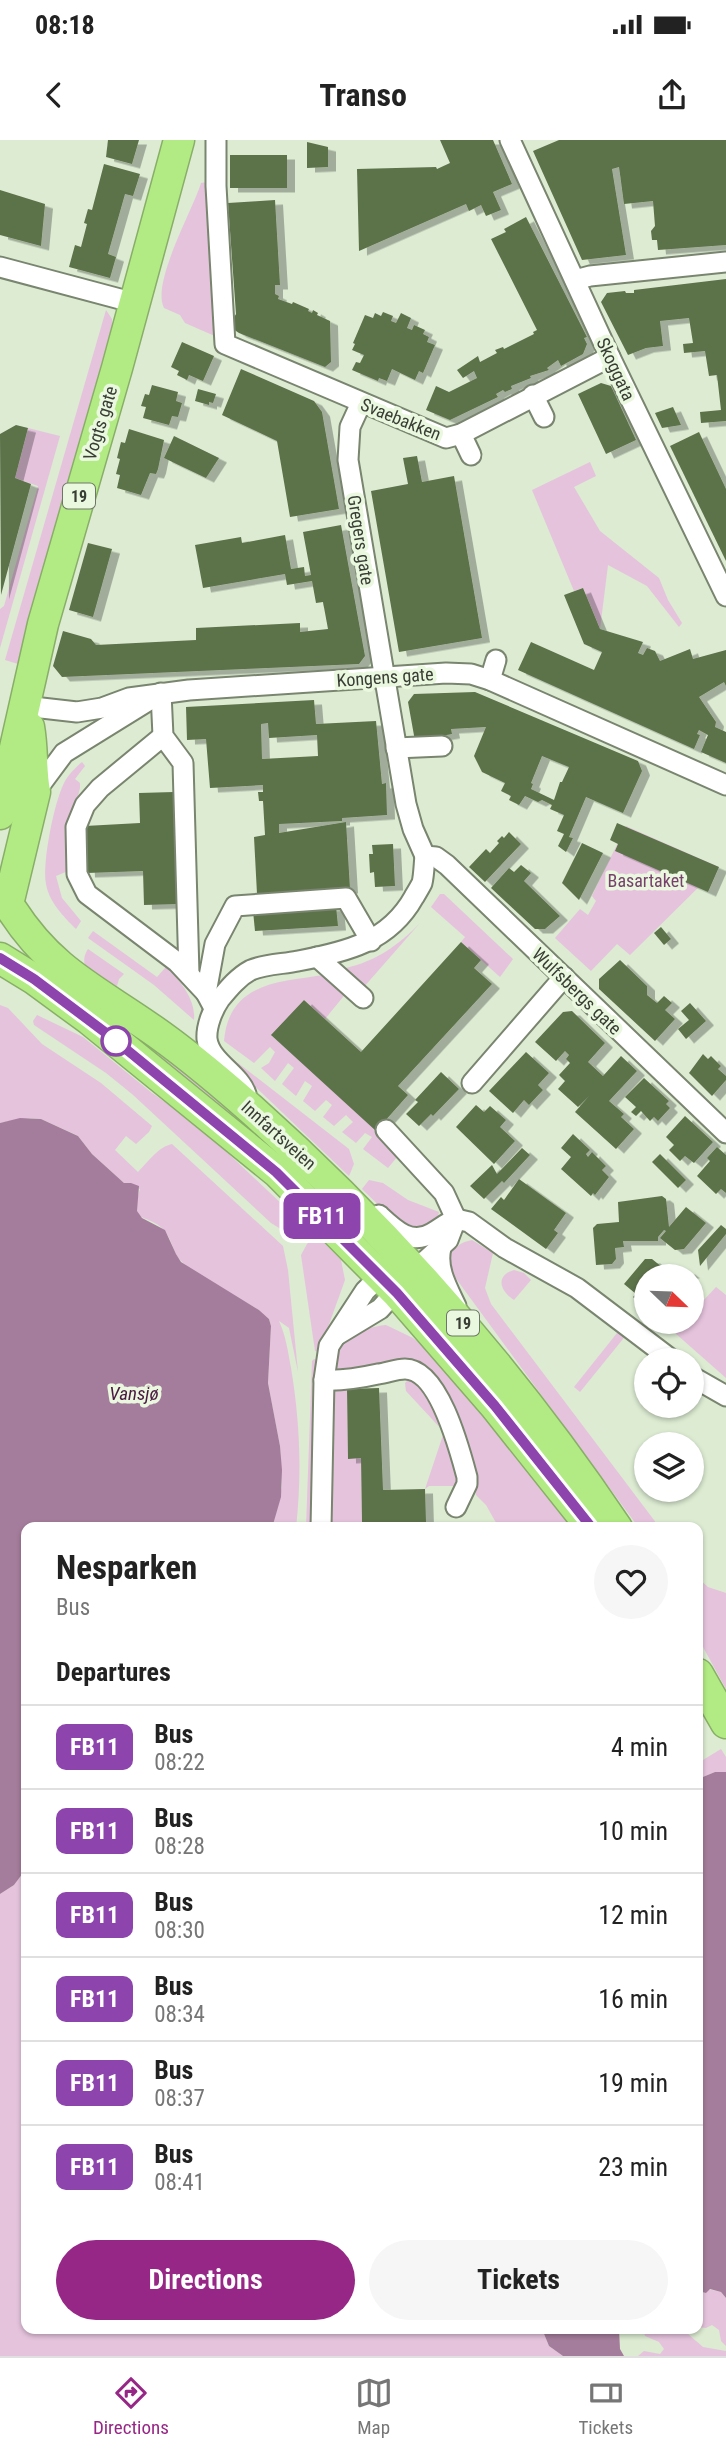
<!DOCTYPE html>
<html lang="en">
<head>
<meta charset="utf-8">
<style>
  :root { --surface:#fff; --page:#f6f6f6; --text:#222; --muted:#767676; --line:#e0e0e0; --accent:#972786 }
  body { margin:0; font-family:"Roboto Condensed",sans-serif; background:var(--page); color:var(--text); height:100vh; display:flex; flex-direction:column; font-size:26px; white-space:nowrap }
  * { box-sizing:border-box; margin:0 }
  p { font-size:23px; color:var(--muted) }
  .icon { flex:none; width:38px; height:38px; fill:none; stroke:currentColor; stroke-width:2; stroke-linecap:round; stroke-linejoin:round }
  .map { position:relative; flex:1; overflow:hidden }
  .panel { position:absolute; left:21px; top:1382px; width:682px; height:812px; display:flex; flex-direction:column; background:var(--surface); border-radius:14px; box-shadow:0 2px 5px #0004 }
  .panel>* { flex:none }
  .badge { padding:0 14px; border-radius:10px; font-size:24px; line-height:46px }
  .needle { width:46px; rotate:113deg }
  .fabs { position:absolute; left:634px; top:1124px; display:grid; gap:14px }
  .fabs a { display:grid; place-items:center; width:70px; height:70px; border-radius:50%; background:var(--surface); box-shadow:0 2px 5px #0004; font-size:35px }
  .map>.badge { position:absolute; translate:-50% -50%; box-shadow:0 0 0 4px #fff }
  h2 { padding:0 35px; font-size:26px; line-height:63px }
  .round { display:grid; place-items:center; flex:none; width:74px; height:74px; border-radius:37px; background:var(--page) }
  .summary { display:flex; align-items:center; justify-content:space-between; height:119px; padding:0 35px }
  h1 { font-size:33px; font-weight:700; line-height:52px }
  .cta { display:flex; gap:14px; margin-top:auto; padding:14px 35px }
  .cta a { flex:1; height:80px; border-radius:42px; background:var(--accent); color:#fff; font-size:28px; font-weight:700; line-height:80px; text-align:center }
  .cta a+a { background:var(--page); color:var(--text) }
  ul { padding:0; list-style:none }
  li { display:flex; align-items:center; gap:21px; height:84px; padding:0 35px; border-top:2px solid var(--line) }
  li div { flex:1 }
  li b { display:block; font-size:26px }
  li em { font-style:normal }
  li .badge { min-width:77px; font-weight:700; text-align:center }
  .status { display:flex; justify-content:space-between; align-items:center; height:49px; padding:0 35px; background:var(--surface); direction:ltr }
  .status svg { height:19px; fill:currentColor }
  header { display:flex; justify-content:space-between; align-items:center; height:91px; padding:0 35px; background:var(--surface); font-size:32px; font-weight:700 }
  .tab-bar { display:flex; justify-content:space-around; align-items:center; height:98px; border-top:2px solid var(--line); background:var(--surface); font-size:19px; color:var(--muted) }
  .tab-bar a { display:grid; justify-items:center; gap:4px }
  .tab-bar .current { color:var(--accent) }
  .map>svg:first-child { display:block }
  .green { fill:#e5c3dd }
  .water { fill:#a57d9c }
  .building { fill:#5c724a; fill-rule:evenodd; filter:url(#shadow) }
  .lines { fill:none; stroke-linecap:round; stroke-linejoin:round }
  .minor-casing { stroke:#79856f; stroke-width:23 }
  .highway-casing { stroke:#88ae68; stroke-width:33 }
  .minor { stroke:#fff; stroke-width:19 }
  .highway { stroke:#b2eb83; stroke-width:30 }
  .line-casing { stroke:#fff; stroke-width:16 }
  .line { stroke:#8e44ad; stroke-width:10 }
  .stop-dot { fill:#fff; stroke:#8e44ad; stroke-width:3.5 }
  .labels { text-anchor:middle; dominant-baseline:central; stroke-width:7; stroke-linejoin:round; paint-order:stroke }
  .shield { fill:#eaf8df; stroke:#6e7668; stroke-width:2 }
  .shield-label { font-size:16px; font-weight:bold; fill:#393e35 }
  .street-label { font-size:18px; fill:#393e35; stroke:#eaf8df }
  .park-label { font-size:18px; fill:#77416c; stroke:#eaf8df }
  .water-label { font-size:19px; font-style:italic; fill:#4a1741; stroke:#eaf8df }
</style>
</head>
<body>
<div class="status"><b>08:18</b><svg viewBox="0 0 49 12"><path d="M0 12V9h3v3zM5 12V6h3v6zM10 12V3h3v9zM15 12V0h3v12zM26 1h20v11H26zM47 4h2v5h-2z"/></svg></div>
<header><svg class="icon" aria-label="back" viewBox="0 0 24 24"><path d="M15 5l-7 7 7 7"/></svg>Transo<svg class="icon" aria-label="share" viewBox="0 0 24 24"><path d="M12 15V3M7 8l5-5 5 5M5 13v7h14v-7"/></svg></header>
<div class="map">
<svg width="726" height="2216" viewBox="0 0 726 2216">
  <defs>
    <filter id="shadow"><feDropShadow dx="8" dy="4.5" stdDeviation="0" flood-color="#0004"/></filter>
  </defs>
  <rect width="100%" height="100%" fill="#dcebd2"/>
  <g class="green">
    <path d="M207 42 213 108 209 109 210 129H215L217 197 185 183 180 175 164 168C151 143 193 70 201 43Z"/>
    <polygon points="106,170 112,179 112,187 25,490 18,524 5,520"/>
    <polygon points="28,288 60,296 0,508 0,469 4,466 38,346 15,338"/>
    <polygon points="590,322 596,336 574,347 600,391 659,438 668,460 682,483 679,487 647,446 608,425 600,489 583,448 574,451 532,350"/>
    <path d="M82 622 85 626 75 639 80 643V648L73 675 68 731 56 736 62 758 81 781 76 789C64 777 49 762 46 744 42 723 54 663 64 643 68 635 75 628 82 622Z"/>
    <polygon points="626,686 719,727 630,815 617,804 591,831 555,798 580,769 588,775 596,761 592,756"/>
    <polygon points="440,754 444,754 513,819 500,837 461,802 465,797 431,767"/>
    <path d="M420 783 363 848 346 832V828C376 821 399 805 420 783Z"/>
    <path d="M93 791 157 837 166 827C180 840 196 860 194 880L154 845 88 798Z"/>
    <path d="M88 809 124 834 119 839 117 846 90 837C85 826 81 820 88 809Z"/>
    <path d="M324 835 347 852 325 879 304 860 272 896 402 1011 388 1028 363 1009 372 997 365 993 356 1003 342 992 353 982 346 975 334 986 323 977 332 965 326 960 315 971 303 961 312 946 305 941 296 956 282 944 294 928 288 923 275 941 261 928 269 923 275 912 270 907 254 923 224 901C229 842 279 842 324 835Z"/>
    <polygon points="80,854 206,944 355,1087 385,1118"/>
    <path d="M0 865 8 868 42 904 101 943 152 986 149 992 136 1004 126 996 115 1010 138 1032C148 1022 158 1007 172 1004L283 1106 288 1130 298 1232 289 1188 279 1181C286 1196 288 1212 291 1228 300 1281 302 1334 296 1388H272L282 1347 280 1306 268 1243 271 1186 269 1179 259 1170C235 1155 200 1140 181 1121 172 1112 172 1097 162 1088 145 1073 129 1085 140 1049L124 1043 92 1014 78 996 72 993 41 979 30 978 0 983Z"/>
    <polygon points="37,875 83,897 152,953 198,985 303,1084 294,1092 284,1091 271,1083 132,954 106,933 34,885 33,881"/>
    <polygon points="220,909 349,1009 354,1024 349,1036 225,918"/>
    <polygon points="369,1040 383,1043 408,1060 439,1072 437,1080 420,1090 397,1083 362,1049"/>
    <polygon points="316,1095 341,1120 345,1140 319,1212 315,1211 301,1115 307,1104"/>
    <path d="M472 1100 493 1113 485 1148 491 1164 660 1388H639L449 1129 448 1117C455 1107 461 1102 472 1100Z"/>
    <path d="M514 1130 524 1133 531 1140 514 1160C501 1152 494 1136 514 1130Z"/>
    <polygon points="716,1147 726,1155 726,1238 675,1193 685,1181 691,1181 691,1174"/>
    <path d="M386 1185 413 1198 434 1216 580 1388H499L486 1365 476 1355 473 1337 433 1236 335 1233C330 1201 359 1188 386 1185Z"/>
    <polygon points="621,1188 627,1194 580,1252 574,1247"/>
    <polygon points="314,1219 318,1220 313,1388 306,1388 312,1221"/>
    <polygon points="411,1237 430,1255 460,1327 458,1346 429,1346 425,1349 444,1292 406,1251 405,1243"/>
    <polygon points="347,1249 348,1318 361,1318 362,1388 328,1388 332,1250"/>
    <polygon points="698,1438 708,1447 726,1453 726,1549 703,1507 698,1494"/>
    <polygon points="721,1609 726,1617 726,1632 715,1632 698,1639 698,1623"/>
    <polygon points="26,1729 26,2189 542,2189 549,2206 563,2216 0,2216 0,1754 14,1745"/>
    <polygon points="708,2149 721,2152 726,2158 726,2206 721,2201 719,2190 712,2185 706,2188 698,2187 698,2151 706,2153"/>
    <polygon points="643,2189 672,2189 688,2194 703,2207 726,2211 726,2216 638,2216 644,2211 660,2214 664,2209 659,2202 645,2196"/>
  </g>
  <g class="water">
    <polygon points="20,978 41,979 78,996 92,1014 124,1043 131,1043 139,1046 137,1071 142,1078 165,1090 176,1114 181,1122 259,1170 269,1179 271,1186 268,1243 280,1306 282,1330 281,1357 272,1388 26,1388 26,1729 14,1745 0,1754 0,983"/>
    <polygon points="715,1632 726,1632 726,2158 721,2152 710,2149 706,2153 698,2151 698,1639"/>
    <polygon points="542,2189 619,2189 620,2209 624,2216 563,2216 549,2206"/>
  </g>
  <g class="building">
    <polygon points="108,0 139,0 132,24 106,17"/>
    <polygon points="440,0 493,0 512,44 493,52 501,70 486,76 481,65 469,71 466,64 359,111 357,29 436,27 437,29 450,23"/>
    <polygon points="559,0 726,0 726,105 658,110 657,100 652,100 651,91 655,86 653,61 624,64 619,27 612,29 626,115 582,120 533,11"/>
    <polygon points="307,2 328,7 328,27 307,28"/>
    <rect x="230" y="15" width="57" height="33"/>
    <polygon points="104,24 140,34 133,56 125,54 108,114 116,117 110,138 69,127 75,105 81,107 87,84 84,83 88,69 92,70"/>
    <polygon points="0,50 45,64 41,106 0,95"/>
    <polygon points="275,60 280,145 275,145 275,154 279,156 278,159 292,164 293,162 309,169 308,171 312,173 313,170 318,173 317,175 330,181 331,222 325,227 239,193 233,189 232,181 236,174 228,63"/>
    <polygon points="526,77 587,197 584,198 587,204 583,214 561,226 558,220 547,228 549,230 530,236 531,238 511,246 512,249 505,252 503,250 496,254 498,257 450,280 426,270 436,246 449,252 477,238 474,231 463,238 457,230 478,216 480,222 497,213 495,210 503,207 504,209 534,194 533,192 537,190 491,99 506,92 504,89"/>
    <polygon points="726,139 726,281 701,283 700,272 721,270 717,235 709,236 705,211 684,213 683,204 693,203 689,178 660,181 663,206 646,208 628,215 601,162 607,153 625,151 626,153 634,153 634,150"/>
    <polygon points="383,172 393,176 391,181 396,183 401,173 411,178 407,188 412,190 414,185 425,190 423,194 429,197 427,202 435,205 423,233 419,231 415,240 392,229 387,241 379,238 378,241 352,230 356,222 360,223 364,215 352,210 355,204 353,203 365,175 373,178 375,173 381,176"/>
    <polygon points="182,202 214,216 203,241 189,235 187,240 177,235 179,231 171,227"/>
    <polygon points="241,229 314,261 322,272 339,369 290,377 277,301 222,275"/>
    <polygon points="601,243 611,246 636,300 606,314 578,254"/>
    <polygon points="152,245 178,252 176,261 182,263 178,277 172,276 169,285 143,278 146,267 141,266 145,254 149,255"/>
    <polygon points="198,249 216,254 213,263 209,262 209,265 195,261"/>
    <polygon points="673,267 681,285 662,288 655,273"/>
    <polygon points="16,285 28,288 15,338 31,344 1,455 0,294"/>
    <polygon points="129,289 164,300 158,329 156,334 150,333 141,355 117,348 120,335 116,334 120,319 117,318 121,302 125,303"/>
    <polygon points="699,292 726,349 726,421 670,306"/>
    <polygon points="174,296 219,318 206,338 164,318"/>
    <polygon points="417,316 422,342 454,336 482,498 399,512 371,351 408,344 403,318"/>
    <polygon points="341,385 365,516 359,524 62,537 53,526 63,491 91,499 96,505 196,500 196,488 300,483 300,492 328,489 323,462 316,463 312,441 287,445 285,434 203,448 195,405 241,397 242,403 285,395 291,429 304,427 305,436 311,435 303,392"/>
    <polygon points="88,403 112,409 93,477 69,470"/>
    <polygon points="583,448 600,489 643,502 638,513 643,515 647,508 655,511 660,521 690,509 693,519 726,510 726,546 724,542 699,557 716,582 715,587 726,592 726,623 701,612 708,595 699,590 697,594 700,595 694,609 518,530 531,502 594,530 602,512 584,504 564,455"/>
    <path d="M475 552 638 621 642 631 623 673 586 657 569 697 573 698 566 712 558 706 564 694 557 691 564 675 550 669 552 665 542 660 538 662 525 656 519 665 509 660 511 656 501 651 505 643 482 632 474 616 486 587 451 589 452 594 415 601 408 562 414 554ZM542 616 569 627 562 642H560L554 660 531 649 533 644 531 643Z"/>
    <path d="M314 560 316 584 376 581 382 644 386 643 387 675 342 678V681L279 684V693L346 682 350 749 257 754 254 697 265 695 263 661H259L258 652H263V645L210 648 206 599 187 600 186 567ZM268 583 269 598 317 595 318 616 262 619 261 584Z"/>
    <polygon points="174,652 180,764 144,765 143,731 87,733 85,686 140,683 139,653"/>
    <polygon points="617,683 719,727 708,752 615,711 618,704 610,700"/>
    <polygon points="509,692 521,704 485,742 469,727 486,709 490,713 499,703 497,701 502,696 504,698"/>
    <polygon points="582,703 603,713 579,760 562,743"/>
    <polygon points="393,704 395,746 375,747 374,732 370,733 369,714 373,714 372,705"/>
    <polygon points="521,725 531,733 524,741 560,776 545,789 535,789 491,748 509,728 514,732"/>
    <polygon points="336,766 338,786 255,791 253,771"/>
    <polygon points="661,787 671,799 664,805 654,793"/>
    <polygon points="461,802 481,820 474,828 492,844 398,946 408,955 376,991 271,895 304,860 361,912"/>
    <polygon points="620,820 647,846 647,855 657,863 664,856 672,863 665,870 675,879 655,901 599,849 599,839"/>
    <polygon points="690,863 706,881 686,899 678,889 689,880 681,871"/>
    <polygon points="572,871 605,903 588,922 603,936 621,916 637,931 609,961 624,974 621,977 634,989 616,1009 575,972 589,956 578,967 558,949 565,941 559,935 570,923 566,919 569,915 565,911 556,921 535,902 563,872"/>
    <polygon points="526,912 549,933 538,945 543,950 529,965 524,960 513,973 489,951"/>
    <polygon points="703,914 708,919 711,916 721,926 718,929 726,936 726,940 712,956 689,933"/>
    <polygon points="441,932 459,949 433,976 431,974 419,986 406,974 418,962 415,960"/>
    <polygon points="644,938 669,961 666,964 670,968 658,981 654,977 650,981 641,971 636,976 631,972 636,967 625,957"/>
    <polygon points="476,965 484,972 490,966 506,980 500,987 515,1001 494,1024 456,987"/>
    <polygon points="685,976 713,1002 694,1023 685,1016 680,1021 669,1010 674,1005 666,997"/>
    <polygon points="573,994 590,1010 586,1014 588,1017 592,1012 606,1026 602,1030 609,1037 595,1055 593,1053 591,1056 561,1029 571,1017 561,1008"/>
    <polygon points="717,1007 726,1015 726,1053 721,1049 716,1054 697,1036 710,1021 707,1018"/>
    <polygon points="522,1008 530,1015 504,1043 502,1041 484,1059 470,1046 492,1025 497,1034"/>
    <polygon points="660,1014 686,1040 678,1048 652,1022"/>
    <polygon points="519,1039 566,1073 554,1090 558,1093 546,1109 491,1069 501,1057 504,1060"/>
    <polygon points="662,1056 666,1059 669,1087 686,1067 706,1083 684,1109 675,1110 660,1098 666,1091 664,1090 658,1097 658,1101 623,1101 624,1107 615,1108 616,1119 612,1124 596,1125 593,1088 597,1084 619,1082 618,1062"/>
    <polygon points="721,1085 726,1089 726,1094 700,1126 698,1110"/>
    <polygon points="645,1119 652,1119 667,1131 687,1130 692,1134 646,1136 646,1162 643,1165 633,1157 636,1154 624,1144"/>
    <polygon points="379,1248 383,1350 425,1349 426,1382 362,1383 361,1318 348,1319 347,1249"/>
  </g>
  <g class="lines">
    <g class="minor-casing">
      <g id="minor">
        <polyline points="216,0 216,46 225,204 446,298 461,294 610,217"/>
        <polyline points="510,0 610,217 726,456"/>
        <polyline points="0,127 135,163"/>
        <polyline points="575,140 590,136 726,122"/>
        <polyline points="533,255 544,277"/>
        <polyline points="361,263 350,287 348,320 406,664 413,689 425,716 436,717 447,725 726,993"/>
        <polyline points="461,294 471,315"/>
        <polyline points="490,540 496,520"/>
        <polyline points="161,553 163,596 183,623 189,834"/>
        <polyline points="24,566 77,572 102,568 129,558 189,550 446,533 471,534 490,540 726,645"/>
        <polyline points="163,596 100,648 85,665 76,687 77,734 87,754 177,822 206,853 214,868"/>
        <polyline points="396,608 442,606"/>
        <polyline points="35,652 64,613 148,561"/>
        <polyline points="317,817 363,858"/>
        <polyline points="206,853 215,804 235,766 346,758 371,801"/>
        <polyline points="472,943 564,837"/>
        <path d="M246 954C239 933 210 922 207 899 206 886 213 869 220 859 229 848 238 837 251 830 265 824 284 824 298 821 346 812 389 802 414 757 417 752 420 747 422 743 424 735 424 724 425 716"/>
        <polyline points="386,990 444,1053 456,1079"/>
        <path d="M379 1075C394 1089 411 1106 432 1093 441 1088 446 1083 456 1079"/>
        <polyline points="456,1079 469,1082 505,1108 577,1148 672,1220"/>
        <path d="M441 1108C436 1128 447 1147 456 1166"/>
        <polyline points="337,1195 380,1169 415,1130 448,1100 456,1079"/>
        <polyline points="691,1236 726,1256"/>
        <path d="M324 1240C342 1241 360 1238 378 1234 387 1233 396 1229 405 1229 439 1229 460 1311 467 1337V1344L456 1367"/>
        <polyline points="321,1388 324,1240 329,1206 365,1151 387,1129"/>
      </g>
    </g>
    <g class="highway-casing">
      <g id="highway">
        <polyline points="0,674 43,484 117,228 179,0"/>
        <path d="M10 756 35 652C31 630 33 609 29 587"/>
        <path d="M12 770C50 829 92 848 147 886 184 911 218 940 251 969 390 1093 513 1233 617 1388"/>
        <polyline points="0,818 34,839 90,880 277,1032 397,1153 495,1266 592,1388"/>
        <polyline points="698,1534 726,1583"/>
      </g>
    </g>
    <use href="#minor" class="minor"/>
    <use href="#highway" class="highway"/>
  </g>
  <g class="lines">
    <g class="line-casing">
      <polyline id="line" points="0,818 34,839 110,896 276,1032 397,1153 495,1266 592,1388"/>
    </g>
    <use href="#line" class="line"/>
  </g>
  <circle class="stop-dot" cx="116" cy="901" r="14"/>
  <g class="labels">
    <g class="shield">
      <rect x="63" y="343.5" width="32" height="25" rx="5"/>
      <rect x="447" y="1170.5" width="32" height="25" rx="5"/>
    </g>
    <g class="shield-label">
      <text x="79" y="356">19</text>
      <text x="463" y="1183">19</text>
    </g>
    <g class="street-label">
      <text transform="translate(616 229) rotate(65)">Skoggata</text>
      <text transform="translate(401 279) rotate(22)">Svaebakken</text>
      <text transform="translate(100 283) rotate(-73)">Vogts gate</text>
      <text transform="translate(361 400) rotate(81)">Gregers gate</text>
      <text transform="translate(385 537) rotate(-4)">Kongens gate</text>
      <text transform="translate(577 851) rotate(44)">Wulfsbergs gate</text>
      <text transform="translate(279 995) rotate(42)">Innfartsveien</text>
    </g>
    <g class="park-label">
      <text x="646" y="740">Basartaket</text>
    </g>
    <g class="water-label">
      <text x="134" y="1253">Vansjø</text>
    </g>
  </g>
</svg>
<div class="fabs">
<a><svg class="needle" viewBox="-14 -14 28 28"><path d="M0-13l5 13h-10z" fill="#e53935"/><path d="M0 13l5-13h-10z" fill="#767676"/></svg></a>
<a><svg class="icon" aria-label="locate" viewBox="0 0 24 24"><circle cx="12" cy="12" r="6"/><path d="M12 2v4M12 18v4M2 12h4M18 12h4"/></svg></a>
<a><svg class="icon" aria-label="layers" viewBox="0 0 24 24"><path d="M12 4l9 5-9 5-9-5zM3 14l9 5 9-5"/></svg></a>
</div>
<b class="badge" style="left:322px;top:1076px;background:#8e44ad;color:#fff">FB11</b>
<section class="panel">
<div class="summary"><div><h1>Nesparken</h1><p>Bus</p></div><a class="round"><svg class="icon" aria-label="heart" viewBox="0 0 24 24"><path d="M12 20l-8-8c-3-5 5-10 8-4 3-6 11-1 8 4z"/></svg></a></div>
<h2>Departures</h2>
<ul>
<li><span class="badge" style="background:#8e44ad;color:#fff">FB11</span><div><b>Bus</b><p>08:22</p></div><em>4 min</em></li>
<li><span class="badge" style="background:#8e44ad;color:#fff">FB11</span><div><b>Bus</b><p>08:28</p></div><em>10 min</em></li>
<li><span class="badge" style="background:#8e44ad;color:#fff">FB11</span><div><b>Bus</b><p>08:30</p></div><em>12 min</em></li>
<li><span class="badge" style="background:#8e44ad;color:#fff">FB11</span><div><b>Bus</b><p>08:34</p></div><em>16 min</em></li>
<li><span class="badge" style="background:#8e44ad;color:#fff">FB11</span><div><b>Bus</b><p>08:37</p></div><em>19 min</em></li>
<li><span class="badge" style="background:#8e44ad;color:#fff">FB11</span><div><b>Bus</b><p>08:41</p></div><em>23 min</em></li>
</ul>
<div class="cta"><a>Directions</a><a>Tickets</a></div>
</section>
</div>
<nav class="tab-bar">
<a class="current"><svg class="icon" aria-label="directions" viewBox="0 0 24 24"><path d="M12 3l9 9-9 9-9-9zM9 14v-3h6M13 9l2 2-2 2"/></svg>Directions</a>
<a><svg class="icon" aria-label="map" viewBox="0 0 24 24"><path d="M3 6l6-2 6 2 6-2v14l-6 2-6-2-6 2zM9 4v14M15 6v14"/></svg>Map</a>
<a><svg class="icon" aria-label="tickets" viewBox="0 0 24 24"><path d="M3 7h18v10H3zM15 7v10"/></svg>Tickets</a>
</nav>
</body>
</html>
